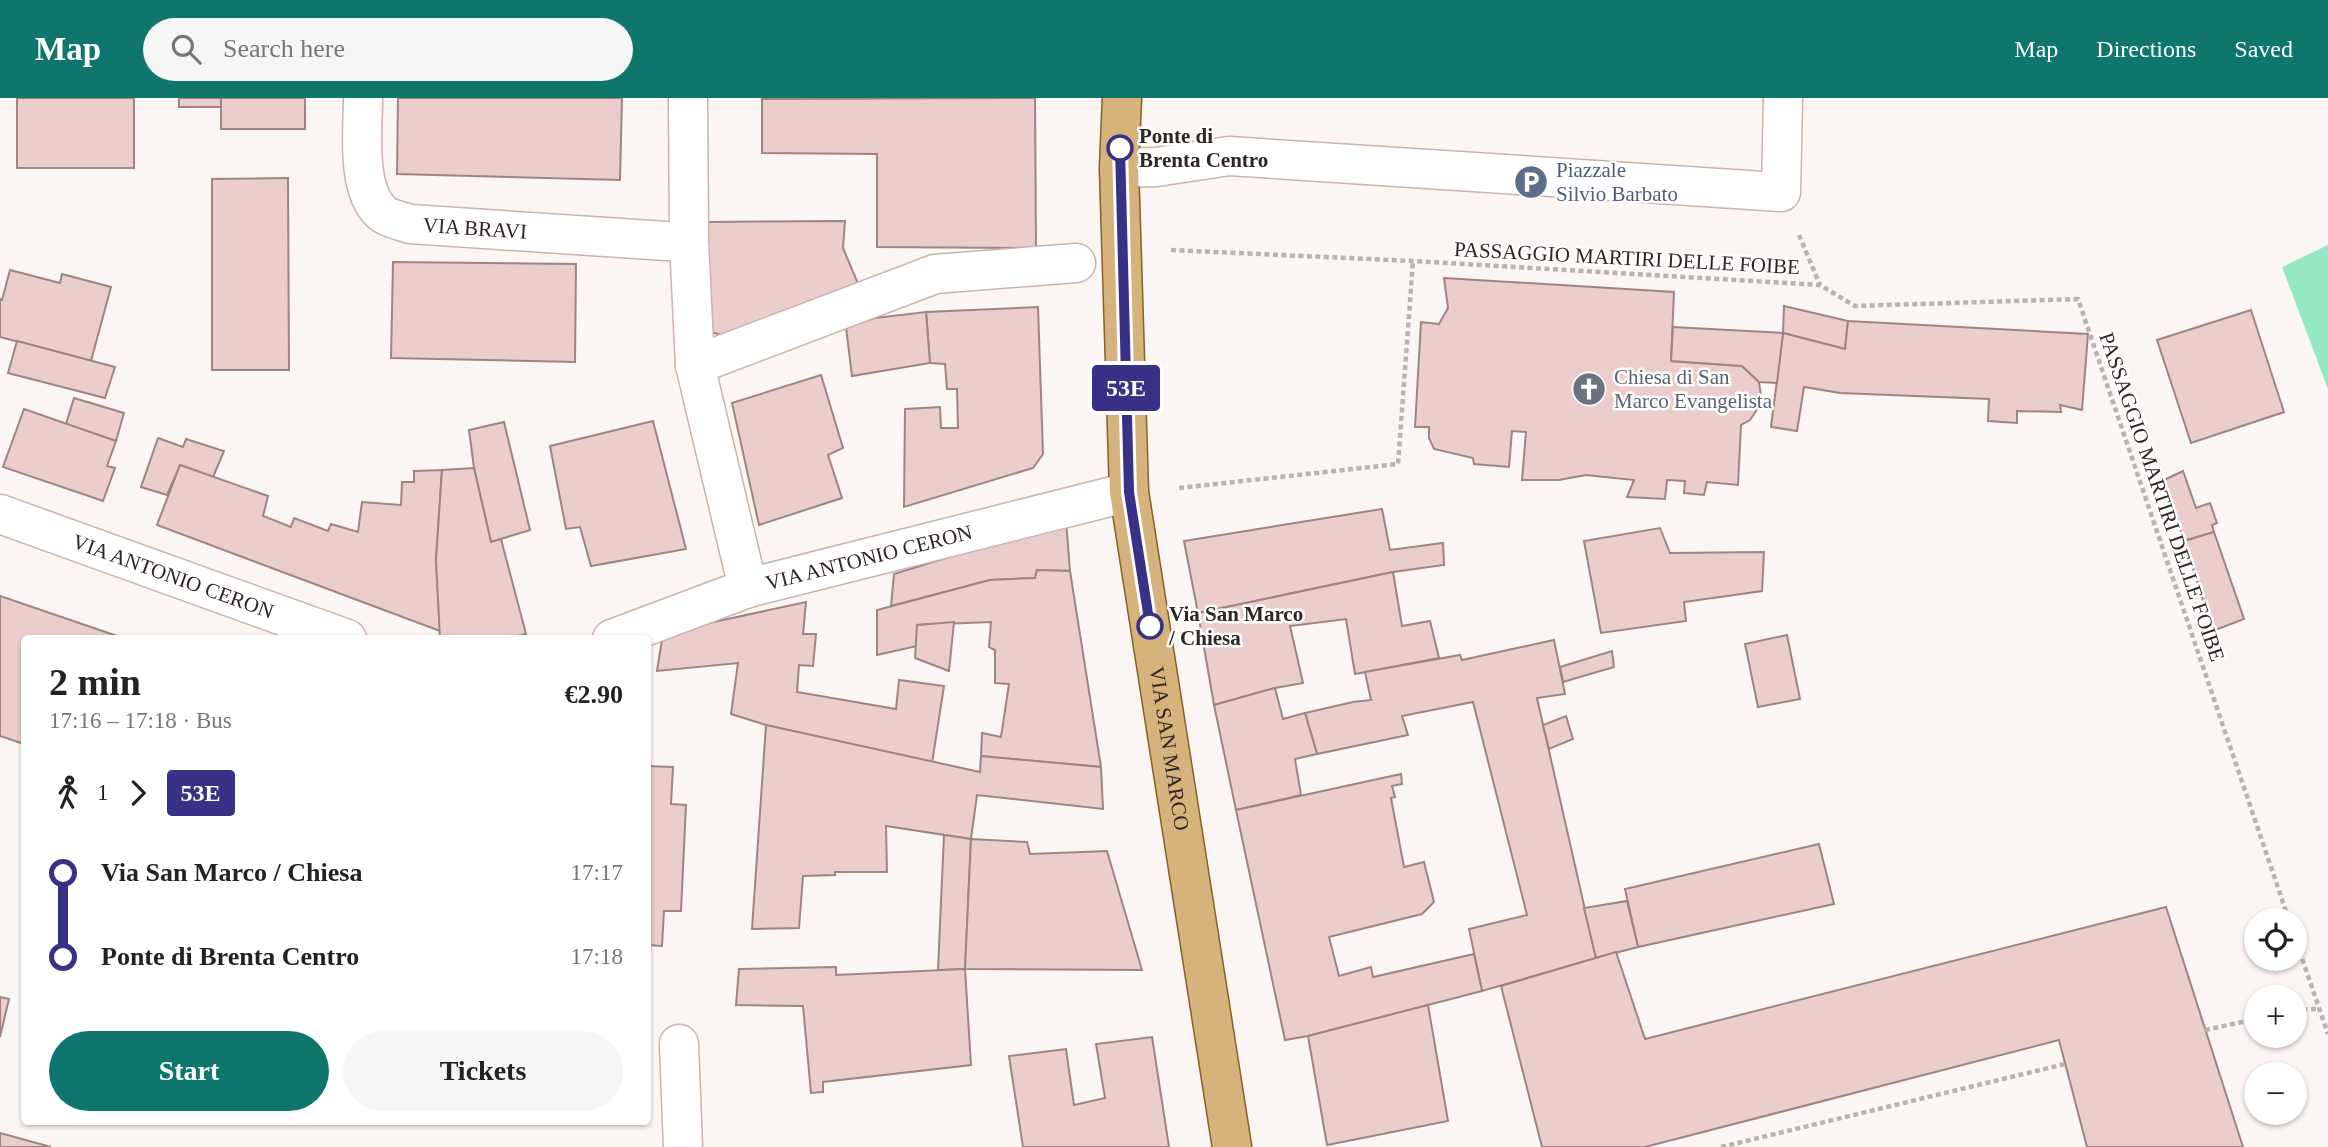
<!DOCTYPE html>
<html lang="en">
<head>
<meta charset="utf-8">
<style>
  :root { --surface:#fff; --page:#f6f6f6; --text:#222; --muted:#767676; --accent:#0f766e }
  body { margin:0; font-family:Georgia,serif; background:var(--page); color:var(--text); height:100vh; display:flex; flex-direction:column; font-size:26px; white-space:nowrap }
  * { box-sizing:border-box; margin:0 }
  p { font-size:23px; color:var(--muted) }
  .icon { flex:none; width:38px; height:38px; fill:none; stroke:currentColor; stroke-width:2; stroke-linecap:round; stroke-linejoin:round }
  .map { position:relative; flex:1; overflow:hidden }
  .sheet { position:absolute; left:21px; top:537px; width:630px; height:490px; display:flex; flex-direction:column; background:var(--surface); border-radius:7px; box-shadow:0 2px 5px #0004 }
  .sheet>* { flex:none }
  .badge { padding:0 14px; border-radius:5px; font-size:24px; line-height:46px }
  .buttons { position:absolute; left:2244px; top:810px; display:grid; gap:14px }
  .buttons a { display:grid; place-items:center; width:63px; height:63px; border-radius:50%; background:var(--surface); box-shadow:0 2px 5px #0004; font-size:35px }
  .map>.badge { position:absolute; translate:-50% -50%; box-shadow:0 0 0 4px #fff }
  .legs { display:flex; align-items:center; gap:10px; height:77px; padding:0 28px; font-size:23px }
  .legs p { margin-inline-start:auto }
  .overview { display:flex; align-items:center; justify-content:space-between; height:119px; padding:0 28px }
  h1 { font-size:38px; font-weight:600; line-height:52px }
  .cta { display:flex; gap:14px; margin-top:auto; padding:14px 28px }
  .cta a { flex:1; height:80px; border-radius:42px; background:var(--accent); color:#fff; font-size:28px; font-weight:600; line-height:80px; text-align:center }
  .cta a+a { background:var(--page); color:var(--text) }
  ul { padding:0 28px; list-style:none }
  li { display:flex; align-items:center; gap:24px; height:84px; font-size:26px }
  li i { display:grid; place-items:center; width:10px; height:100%; margin:0 9px; background:currentColor }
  li i::after { content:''; width:18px; height:18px; margin:-9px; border:5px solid; border-radius:50%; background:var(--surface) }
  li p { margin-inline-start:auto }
  li:first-child i { background:linear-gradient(#0000 50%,currentColor 0) }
  li:last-child i { background:linear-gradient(currentColor 50%,#0000 0) }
  header { display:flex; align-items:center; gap:42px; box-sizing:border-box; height:98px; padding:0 35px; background:var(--accent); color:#fff }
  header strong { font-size:33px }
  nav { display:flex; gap:38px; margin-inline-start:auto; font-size:24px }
  .search { width:490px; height:63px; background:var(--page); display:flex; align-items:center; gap:18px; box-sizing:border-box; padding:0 24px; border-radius:38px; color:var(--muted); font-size:26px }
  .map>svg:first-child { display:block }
  .green { fill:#94e9c4 }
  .building { fill:#ebcdcb; stroke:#9f8481; stroke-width:2 }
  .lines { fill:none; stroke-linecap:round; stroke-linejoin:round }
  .minor-casing { stroke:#cdb3a9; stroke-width:41 }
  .major-casing { stroke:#896025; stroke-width:41 }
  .path { stroke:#b9b2b0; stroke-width:4.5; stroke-dasharray:5 3.5; stroke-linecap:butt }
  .minor { stroke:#fff; stroke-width:38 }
  .major { stroke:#d6b27d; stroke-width:38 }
  .line-1-casing { stroke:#fff; stroke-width:16 }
  .line-1 { stroke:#393185; stroke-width:10 }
  .stop-1-dot { fill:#fff; stroke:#393185; stroke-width:3.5 }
  .labels { text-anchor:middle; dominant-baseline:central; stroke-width:5; stroke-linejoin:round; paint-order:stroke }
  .stop-label { font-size:21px; font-weight:bold; fill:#2f2522; stroke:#fff; text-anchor:start }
  .service-label { font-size:21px; fill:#4e5e75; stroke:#fff; text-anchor:start }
  .street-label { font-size:21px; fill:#2f2522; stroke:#fff }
  .worship-label { font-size:21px; fill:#5b616d; stroke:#fff; text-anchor:start }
</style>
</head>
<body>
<header>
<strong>Map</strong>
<div class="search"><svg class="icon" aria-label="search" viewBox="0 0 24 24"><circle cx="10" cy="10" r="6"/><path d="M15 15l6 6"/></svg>Search here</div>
<nav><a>Map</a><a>Directions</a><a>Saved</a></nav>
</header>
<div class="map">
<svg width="2328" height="1049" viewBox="0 0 2328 1049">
  <rect width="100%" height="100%" fill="#fbf5f3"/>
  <polygon class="green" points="2328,147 2328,291 2282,169"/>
  <g class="building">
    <rect x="17" y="0" width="117" height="70"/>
    <rect x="179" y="0" width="42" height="9"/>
    <rect x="221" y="0" width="84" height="31"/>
    <polygon points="398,0 622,0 620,82 397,76"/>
    <polygon points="1035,0 1036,150 877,149 877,56 762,55 762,1"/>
    <polygon points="288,80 289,272 212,272 212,81"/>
    <polygon points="845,123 843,150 859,188 725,238 707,233 707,124"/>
    <polygon points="393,164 576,166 575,264 391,260"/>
    <polygon points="10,172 60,185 62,176 111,189 91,263 0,239 0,201 2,202"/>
    <polygon points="1444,180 1674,194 1671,263 1742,268 1759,284 1761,298 1760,307 1750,322 1741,327 1738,387 1707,384 1704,397 1684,395 1685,383 1667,382 1665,401 1627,399 1634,382 1586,377 1559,382 1522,382 1526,334 1512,333 1509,369 1474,366 1473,360 1434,351 1429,340 1429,329 1415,329 1421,224 1439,226 1448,210"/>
    <polygon points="1784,208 1848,223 1845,251 1783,235"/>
    <polygon points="1038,209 1043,356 1033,370 904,409 905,311 940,309 941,330 958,330 957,291 947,291 945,266 930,265 926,214"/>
    <polygon points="2251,212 2284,314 2191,345 2157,242"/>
    <polygon points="926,214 930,265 852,278 846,229 875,220"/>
    <polygon points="1848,223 2088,236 2082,312 2060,307 2061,314 2017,313 2017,325 1988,323 1989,301 1840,295 1804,289 1797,333 1771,329 1783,235 1845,251"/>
    <polygon points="1673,229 1783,235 1777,285 1759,284 1742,268 1671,263"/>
    <polygon points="17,243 115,269 105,300 8,275"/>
    <polygon points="821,277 843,350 828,357 842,400 759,427 732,305"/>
    <polygon points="74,300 124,315 116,343 66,326"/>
    <polygon points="24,311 116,343 107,368 115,370 103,403 3,369"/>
    <polygon points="653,323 686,451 591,468 580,429 566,431 550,348"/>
    <polygon points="504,324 530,432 491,444 474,370 469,332"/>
    <polygon points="158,340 183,349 186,341 224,353 213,379 180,367 167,397 141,389"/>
    <polygon points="180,367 268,398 263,418 291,429 294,420 328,433 331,426 358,434 362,404 401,407 402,384 414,384 414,373 442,372 436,462 440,533 157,427"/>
    <polygon points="474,370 491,444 501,441 526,536 506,541 440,541 436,462 442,372"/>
    <polygon points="2183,373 2196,410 2210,405 2217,425 2212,427 2214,434 2184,443 2164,382"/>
    <polygon points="1382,411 1390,452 1443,445 1444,467 1393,474 1198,515 1184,443"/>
    <polygon points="1066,423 1070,473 1037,472 1035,480 990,482 891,508 894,476"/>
    <polygon points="1660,430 1670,455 1764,454 1762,493 1684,504 1686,523 1601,535 1584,443"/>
    <polygon points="2214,434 2244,521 2213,533 2184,443"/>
    <polygon points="1037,472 1070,473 1101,669 981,658 982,635 1001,639 1009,586 995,585 995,552 989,549 991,524 917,527 917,548 877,557 877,512 990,482 1035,480"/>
    <polygon points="1393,474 1402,528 1430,523 1439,560 1355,576 1346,521 1290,528 1303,585 1275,590 1214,607 1198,515"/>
    <polygon points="0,498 126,541 24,541 24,646 0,638"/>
    <polygon points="806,504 803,536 816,536 813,568 799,567 797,594 896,611 899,582 944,588 932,665 766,627 731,616 738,565 657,573 663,535"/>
    <polygon points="954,524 949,573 915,560 917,527"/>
    <polygon points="1787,537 1800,601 1758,609 1745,546"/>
    <polygon points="1554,542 1565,596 1537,600 1596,860 1482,893 1469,831 1527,817 1473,604 1402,618 1408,637 1317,656 1305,615 1353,604 1371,602 1365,574 1460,557 1462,562"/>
    <polygon points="1612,553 1614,569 1563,584 1560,569"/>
    <polygon points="1275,590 1283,621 1305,615 1317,656 1295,661 1301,697 1236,712 1214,607"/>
    <polygon points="1566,618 1573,641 1549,651 1543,627"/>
    <polygon points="766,627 980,674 981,658 1101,669 1103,711 977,697 971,741 886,728 887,774 835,774 835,777 803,778 799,830 752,831"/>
    <polygon points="648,668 673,669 671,706 686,707 681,813 664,813 662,848 648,847"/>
    <polygon points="1401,676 1402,686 1392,688 1395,699 1391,700 1404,769 1424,764 1434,804 1422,816 1329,839 1339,878 1371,869 1373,879 1474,856 1482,893 1308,938 1285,942 1236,712"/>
    <polygon points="944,737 971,741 965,871 938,872"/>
    <polygon points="971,741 1027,744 1030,756 1107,753 1142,872 965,871"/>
    <polygon points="1819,746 1834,806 1638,849 1625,791"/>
    <polygon points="1627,803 1638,849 1596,860 1584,810"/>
    <polygon points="2166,809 2243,1049 2087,1049 2059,942 1645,1049 1542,1049 1501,888 1616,854 1645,941"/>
    <polygon points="836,869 836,877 965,871 971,967 823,984 823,994 811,995 803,908 736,907 739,871"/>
    <polygon points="0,899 9,901 0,939"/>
    <polygon points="1428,907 1448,1023 1327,1047 1308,938"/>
    <polygon points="1152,939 1169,1049 1023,1049 1009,958 1066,951 1074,1007 1105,1000 1096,946"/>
    <polygon points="0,1035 51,1049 0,1049"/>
  </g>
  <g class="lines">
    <g class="minor-casing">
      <g id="minor">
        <path id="s1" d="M363 0C363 31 356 89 380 113 386 120 402 123 410 126L666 143H689"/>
        <polyline points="688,0 689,143 695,267"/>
        <polyline points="1119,70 1156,69 1229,58 1781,94 1783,0"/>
        <path id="s2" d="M0 416 347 541"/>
        <polyline points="748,490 695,267 935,176 1076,165"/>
        <path id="s3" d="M612 541 748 490 1129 394"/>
        <polyline points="679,946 683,1049"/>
      </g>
    </g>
    <g class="major-casing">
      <g id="major">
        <path id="s4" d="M1122 0 1119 70 1129 394 1232 1049"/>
      </g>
    </g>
    <g class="path">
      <polyline points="1799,137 1820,187"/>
      <polyline points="1171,152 1413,163 1820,187 1855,208 2078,201 2289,822"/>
      <polyline points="1179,390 1398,366 1413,163"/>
      <polyline points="2294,837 2328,936"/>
      <polyline points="2294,912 2319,911"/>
      <polyline points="2205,932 2256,921"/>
      <polyline points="1721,1049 2065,966"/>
    </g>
    <use href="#minor" class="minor"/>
    <use href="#major" class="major"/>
  </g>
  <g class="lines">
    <g class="line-1-casing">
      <polyline id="line-1" points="1120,50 1129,394 1150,528"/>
    </g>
    <use href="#line-1" class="line-1"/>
  </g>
  <defs>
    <g id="parking-disc" transform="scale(1.75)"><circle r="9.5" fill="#5c6f8a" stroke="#fff"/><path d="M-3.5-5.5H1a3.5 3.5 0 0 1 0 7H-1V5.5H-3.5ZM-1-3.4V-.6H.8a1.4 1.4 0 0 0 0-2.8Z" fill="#fff"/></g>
    <g id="church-disc" transform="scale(1.75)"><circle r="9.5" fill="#6b7280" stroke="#fff"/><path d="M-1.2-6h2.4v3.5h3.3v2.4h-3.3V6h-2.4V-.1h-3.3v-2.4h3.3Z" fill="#fff"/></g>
  </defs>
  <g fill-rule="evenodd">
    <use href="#parking-disc" x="1531" y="84"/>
    <use href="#church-disc" x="1589" y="291"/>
  </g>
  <g class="stop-1-dot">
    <circle cx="1120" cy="50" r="12"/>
    <circle cx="1150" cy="528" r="12"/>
  </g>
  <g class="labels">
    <g class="stop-label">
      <text x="1139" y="38">Ponte di<tspan x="1139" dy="24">Brenta Centro</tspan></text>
      <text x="1169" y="516">Via San Marco<tspan x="1169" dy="24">/ Chiesa</tspan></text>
    </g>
    <g class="service-label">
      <text x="1556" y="72">Piazzale<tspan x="1556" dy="24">Silvio Barbato</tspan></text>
    </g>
    <g class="street-label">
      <text stroke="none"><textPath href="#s1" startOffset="215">VIA BRAVI</textPath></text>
      <text transform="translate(1627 160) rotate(3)">PASSAGGIO MARTIRI DELLE FOIBE</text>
      <text transform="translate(2162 399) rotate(71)">PASSAGGIO MARTIRI DELLE FOIBE</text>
      <text stroke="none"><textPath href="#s3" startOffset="270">VIA ANTONIO CERON</textPath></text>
      <text stroke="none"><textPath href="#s2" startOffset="184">VIA ANTONIO CERON</textPath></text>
      <text stroke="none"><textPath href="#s4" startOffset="654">VIA SAN MARCO</textPath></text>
    </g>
    <g class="worship-label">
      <text x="1614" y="279">Chiesa di San<tspan x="1614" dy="24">Marco Evangelista</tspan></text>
    </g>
  </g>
</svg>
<div class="buttons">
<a><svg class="icon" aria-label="locate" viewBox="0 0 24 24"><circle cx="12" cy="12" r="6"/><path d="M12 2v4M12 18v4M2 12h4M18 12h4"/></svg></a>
<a>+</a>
<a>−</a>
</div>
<b class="badge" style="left:1126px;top:290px;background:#393185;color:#fff">53E</b>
<section class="sheet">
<div class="overview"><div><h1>2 min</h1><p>17:16 – 17:18 · Bus</p></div><b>€2.90</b></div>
<div class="legs"><svg class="icon" aria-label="walk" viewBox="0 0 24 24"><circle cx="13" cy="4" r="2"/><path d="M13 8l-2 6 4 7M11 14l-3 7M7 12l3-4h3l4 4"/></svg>1<svg class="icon" aria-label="forward" viewBox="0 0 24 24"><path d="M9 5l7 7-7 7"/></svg><b class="badge" style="background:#393185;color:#fff">53E</b></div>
<ul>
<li><i style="color:#393185"></i><b>Via San Marco / Chiesa</b><p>17:17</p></li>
<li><i style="color:#393185"></i><b>Ponte di Brenta Centro</b><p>17:18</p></li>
</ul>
<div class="cta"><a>Start</a><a>Tickets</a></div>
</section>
</div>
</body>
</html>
